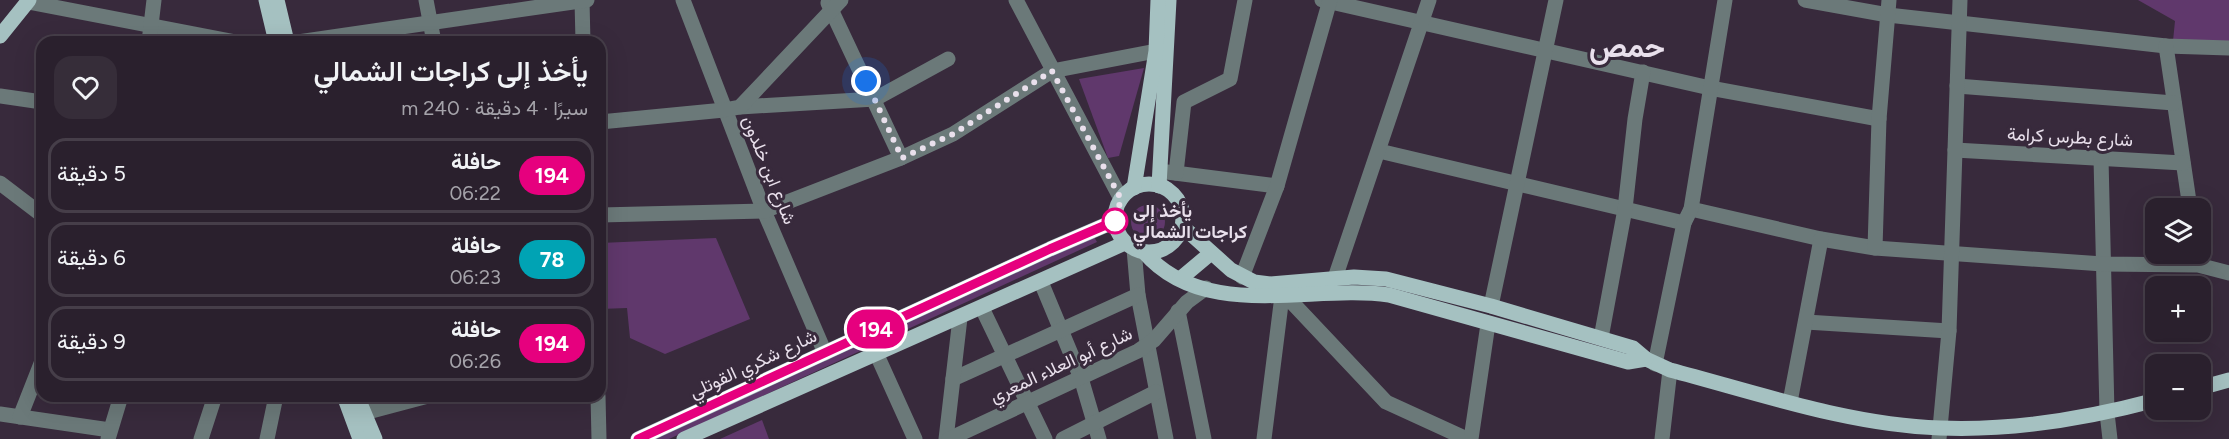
<!DOCTYPE html>
<html lang="ar">
<head>
<meta charset="utf-8">
<style>
  :root { --surface:#2a202d; --page:#362d39; --text:#f1f3f6; --muted:#a5a3aa; --line:#463e49 }
  body { margin:0; font-family:Figtree,Vazirmatn,sans-serif; background:var(--page); color:var(--text); direction:rtl; height:100vh; display:flex; flex-direction:column; font-size:22px; white-space:nowrap }
  * { box-sizing:border-box; margin:0 }
  p { font-size:20px; color:var(--muted) }
  .icon { flex:none; width:33px; height:33px; fill:none; stroke:currentColor; stroke-width:2; stroke-linecap:round; stroke-linejoin:round }
  .map { position:relative; flex:1; overflow:hidden; direction:ltr }
  .side { position:absolute; left:36px; top:36px; width:570px; height:366px; display:flex; flex-direction:column; background:var(--surface); border-radius:18px; box-shadow:0 6px 24px #0002,0 0 0 2px var(--line); direction:rtl }
  .side>* { flex:none }
  .badge { padding:0 12px; border-radius:20px; font-size:21px; line-height:39px }
  .tools { position:absolute; left:2145px; top:198px; display:grid; gap:12px }
  .tools a { display:grid; place-items:center; width:66px; height:66px; border-radius:12px; background:var(--surface); box-shadow:0 6px 24px #0002,0 0 0 2px var(--line); font-size:30px }
  .you { position:absolute; width:30px; height:30px; margin:-15px; border:4px solid #fff; border-radius:50%; background:#1a73e8; box-shadow:0 0 0 9px #1a73e833 }
  .map>.badge { position:absolute; translate:-50% -50%; box-shadow:0 0 0 3px #fff }
  .round { display:grid; place-items:center; flex:none; width:63px; height:63px; border-radius:18px; background:var(--page) }
  .head { display:flex; align-items:center; justify-content:space-between; height:102px; padding:0 18px }
  h1 { font-size:28px; font-weight:600; line-height:45px }
  ul { padding:0; list-style:none }
  li { display:flex; align-items:center; gap:18px; height:75px; margin:0 12px 9px; padding:0 6px; border:3px solid var(--line); border-radius:18px }
  li div { flex:1 }
  li b { display:block; font-size:22px }
  li em { font-style:normal }
  li .badge { min-width:66px; font-weight:700; text-align:center }
  .map>svg:first-child { display:block }
  .green { fill:#60386c }
  .lines { fill:none; stroke-linecap:round; stroke-linejoin:round }
  .minor { stroke:#6b7979; stroke-width:15 }
  .major { stroke:#a5c1c1; stroke-width:15 }
  .line-casing { stroke:#fff; stroke-width:14 }
  .line { stroke:#e6007e; stroke-width:9 }
  .walk { stroke:#e9e0ec; stroke-width:6; stroke-dasharray:0 10.8 }
  .stop-dot { fill:#fff; stroke:#e6007e; stroke-width:3 }
  .labels { text-anchor:middle; dominant-baseline:central; stroke-width:6; stroke-linejoin:round; paint-order:stroke }
  .street-label { font-size:18px; fill:#e9e0ec; stroke:#382a3c }
  .stop-label { font-size:18px; font-weight:bold; fill:#e9e0ec; stroke:#382a3c; text-anchor:start }
  .town-label { font-size:30px; font-weight:bold; fill:#e9e0ec; stroke:#382a3c }
</style>
</head>
<body>
<div class="map">
<svg width="2229" height="439" viewBox="0 0 2229 439">
  <rect width="100%" height="100%" fill="#382a3c"/>
  <g class="green">
    <polygon points="2138,0 2229,0 2229,42 2173,41 2175,21"/>
    <polygon points="1144,68 1119,156 1108,158 1079,79"/>
    <circle cx="1148" cy="222" r="17"/>
    <polygon points="1092,233 1097,242 669,439 644,439"/>
    <polygon points="716,238 750,319 665,354 630,338 627,308 600,309 600,243"/>
    <polygon points="762,420 769,439 720,439"/>
  </g>
  <g class="lines">
    <g class="minor">
      <polyline points="426,0 434,42"/>
      <polyline points="582,0 583,42"/>
      <polyline points="683,0 764,211 825,353"/>
      <polyline points="1016,0 1121,199"/>
      <polyline points="1322,0 1710,88 1879,119"/>
      <polyline points="1805,0 1888,15 2166,46 2229,48"/>
      <polyline points="28,2 236,42"/>
      <polyline points="828,3 901,158"/>
      <polyline points="149,42 154,0"/>
      <polyline points="298,42 587,0"/>
      <polyline points="2166,46 2190,208"/>
      <polyline points="1957,86 2174,103"/>
      <polyline points="0,96 42,102"/>
      <polyline points="740,107 875,99 948,59"/>
      <polyline points="600,122 724,110 740,107 841,0"/>
      <polyline points="1955,150 2183,163"/>
      <polyline points="1379,151 1684,223"/>
      <polyline points="2101,158 2107,413 2110,439"/>
      <polyline points="1167,172 1277,186"/>
      <polyline points="1176,173 1184,102 1230,79 1245,0"/>
      <polyline points="0,183 42,215"/>
      <polyline points="1691,209 1821,239 1875,248 2103,264 2198,265 2229,273"/>
      <polyline points="600,215 764,211 901,158 953,134 1052,71 1156,51"/>
      <polyline points="1875,248 1879,119 1889,0"/>
      <polyline points="1134,249 1138,295 1166,439"/>
      <polyline points="1242,277 1277,186 1330,0"/>
      <polyline points="1335,278 1429,0"/>
      <polyline points="1041,282 1081,378 1099,439"/>
      <polyline points="1286,296 1386,402 1467,439"/>
      <polyline points="1491,306 1556,0"/>
      <polyline points="982,308 1045,439"/>
      <polyline points="1178,311 1204,439"/>
      <polyline points="1806,322 1949,331"/>
      <polyline points="1601,338 1625,209 1635,119 1643,72"/>
      <polyline points="877,355 915,439"/>
      <polyline points="1655,364 1684,223 1691,209 1725,0"/>
      <polyline points="953,379 1138,295"/>
      <polyline points="598,396 599,439"/>
      <polyline points="1790,402 1821,239"/>
      <polyline points="364,413 428,396"/>
      <polyline points="0,414 110,430"/>
      <polyline points="20,417 42,361"/>
      <polyline points="108,439 121,396"/>
      <polyline points="201,439 215,396"/>
      <polyline points="267,439 276,396"/>
      <polyline points="946,439 960,318"/>
      <polyline points="949,439 1138,351 1154,340 1187,302 1206,288"/>
      <polyline points="1063,439 1156,392"/>
      <polyline points="1264,439 1282,296"/>
      <polyline points="1471,439 1488,324"/>
      <polyline points="1662,439 1670,370"/>
      <polyline points="1939,439 1949,331 1960,0"/>
    </g>
    <g class="major">
      <polyline points="266,0 276,42"/>
      <polyline points="277,0 287,42"/>
      <polyline points="0,36 29,0"/>
      <circle cx="1149" cy="218" r="34"/>
      <polyline points="1159,186 1169,0"/>
      <polyline points="1134,188 1156,51 1158,0"/>
      <path d="M1182 226 1231 270 1254 282 1270 284 1354 277 1386 279 1491 306 1633 348 1646 359 1670 370C1758 393 1849 425 1940 428 2014 431 2085 419 2156 400"/>
      <path d="M1144 252C1204 322 1311 284 1389 295L1628 362 1646 359"/>
      <polyline points="1180,279 1211,253"/>
      <polyline points="2200,388 2229,380"/>
      <polyline points="344,396 360,439"/>
      <polyline points="357,396 375,439"/>
      <polyline points="638,439 1050,249 1115,221"/>
      <polyline points="684,439 1125,243"/>
    </g>
  </g>
  <g class="lines">
    <g class="line-casing">
      <polyline id="line" points="638,439 1050,249 1115,221"/>
    </g>
    <use href="#line" class="line"/>
    <polyline class="walk" points="866,81 902,158 953,134 1052,71 1121,199 1115,221"/>
  </g>
  <circle class="stop-dot" cx="1115" cy="221" r="12"/>
  <g class="labels">
    <g class="street-label">
      <text transform="translate(2070 137) rotate(3)">شارع بطرس كرامة</text>
      <text transform="translate(769 170) rotate(68)">شارع ابن خلدون</text>
      <text transform="translate(753 364) rotate(-25)">شارع شكري القوتلي</text>
      <text transform="translate(1061 365) rotate(-25)">شارع أبو العلاء المعري</text>
    </g>
    <g class="stop-label">
      <text x="1133" y="211">يأخذ إلى<tspan x="1133" dy="21">كراجات الشمالي</tspan></text>
    </g>
    <g class="town-label">
      <text x="1627" y="46">حمص</text>
    </g>
  </g>
</svg>
<div class="tools">
<a><svg class="icon" aria-label="layers" viewBox="0 0 24 24"><path d="M12 4l9 5-9 5-9-5zM3 14l9 5 9-5"/></svg></a>
<a>+</a>
<a>−</a>
</div>
<div class="you" style="left:866px;top:81px"></div>
<b class="badge" style="left:876px;top:329px;background:#e6007e;color:#fff">194</b>
<section class="side">
<div class="head"><div><h1>يأخذ إلى كراجات الشمالي</h1><p>سيرًا · 4 دقيقة · 240 m</p></div><a class="round"><svg class="icon" aria-label="heart" viewBox="0 0 24 24"><path d="M12 20l-8-8c-3-5 5-10 8-4 3-6 11-1 8 4z"/></svg></a></div>
<ul>
<li><span class="badge" style="background:#e6007e;color:#fff">194</span><div><b>حافلة</b><p>06:22</p></div><em>5 دقيقة</em></li>
<li><span class="badge" style="background:#00a3b4;color:#fff">78</span><div><b>حافلة</b><p>06:23</p></div><em>6 دقيقة</em></li>
<li><span class="badge" style="background:#e6007e;color:#fff">194</span><div><b>حافلة</b><p>06:26</p></div><em>9 دقيقة</em></li>
</ul>
</section>
</div>
</body>
</html>
